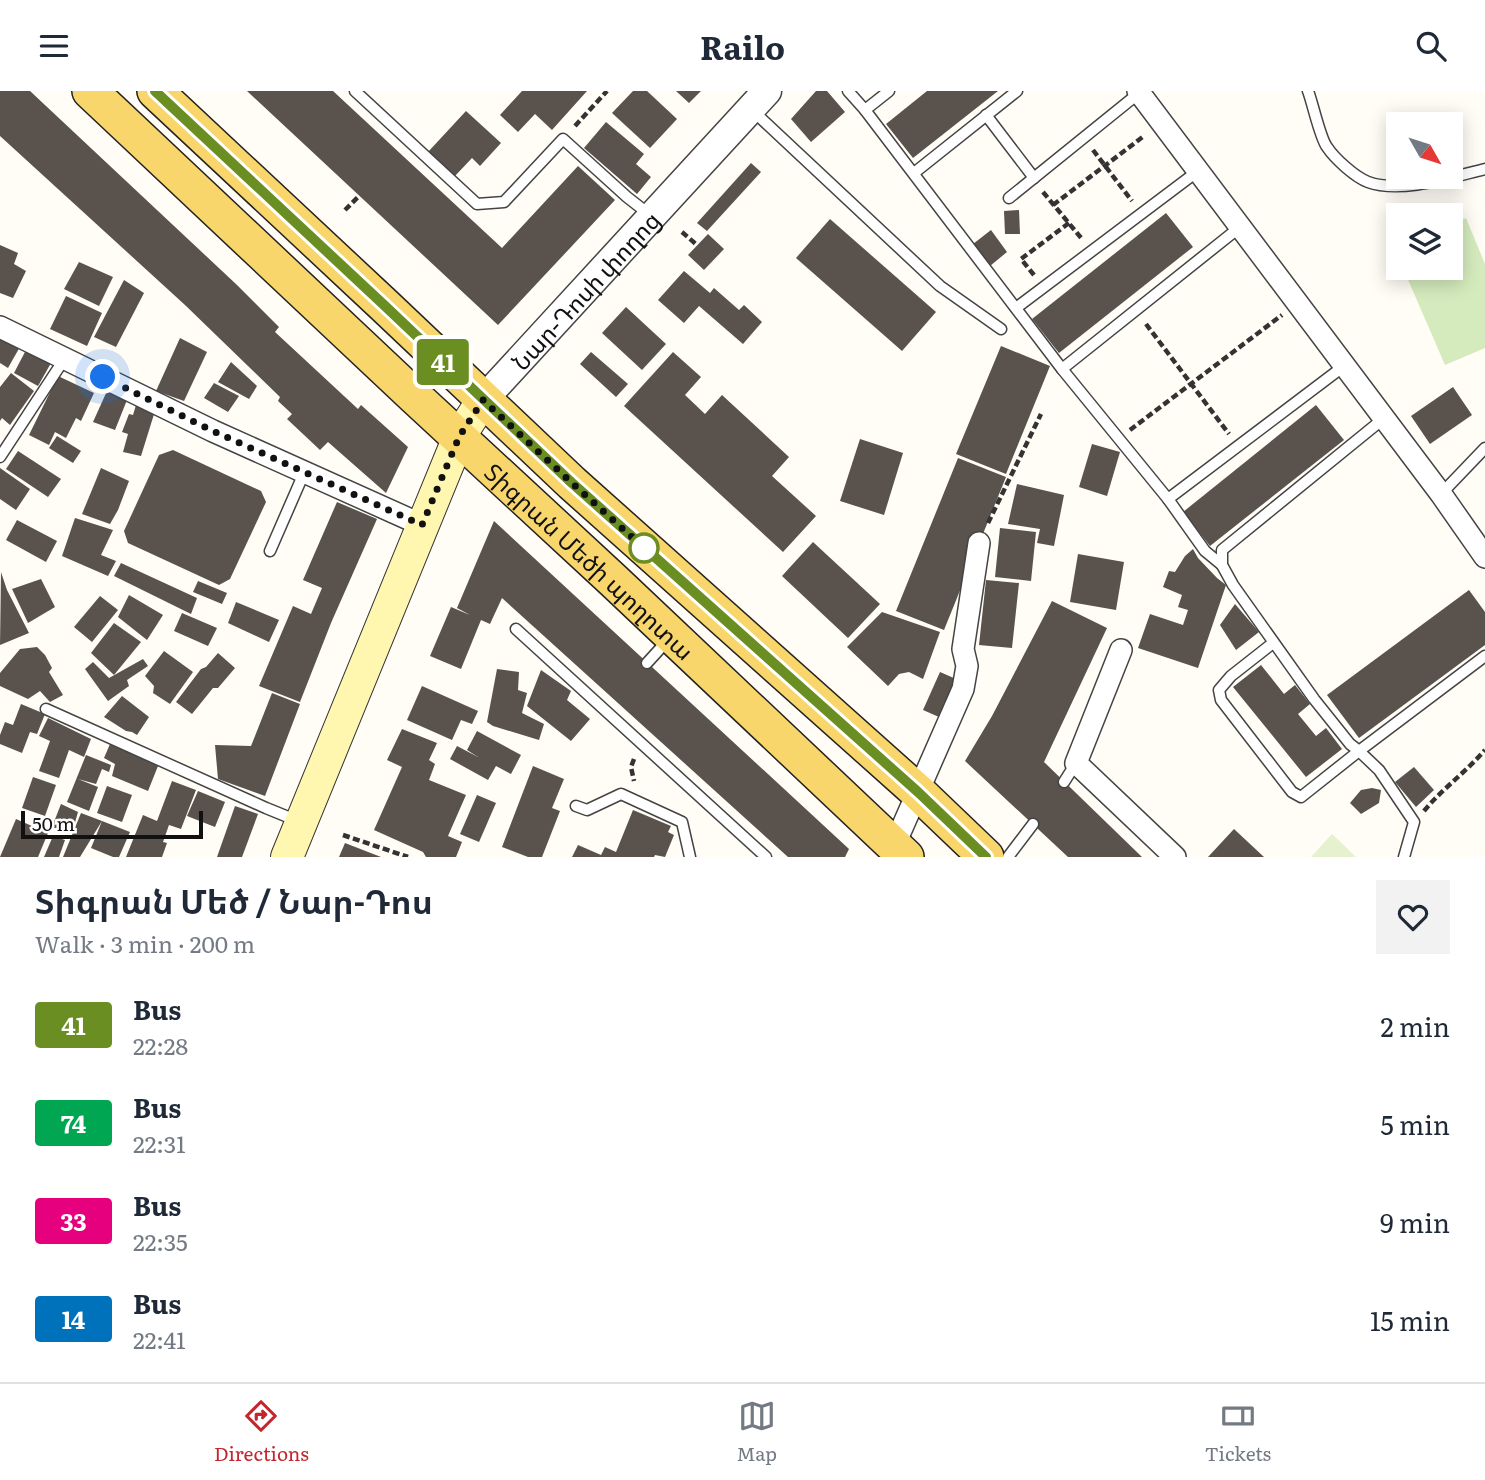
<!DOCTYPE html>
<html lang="en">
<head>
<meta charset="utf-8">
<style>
  :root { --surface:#fff; --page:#f2f2f3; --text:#1f2937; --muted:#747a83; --line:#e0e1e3; --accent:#c4262e }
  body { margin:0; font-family:Literata,"Noto Sans Armenian",serif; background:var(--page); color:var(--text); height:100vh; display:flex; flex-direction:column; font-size:26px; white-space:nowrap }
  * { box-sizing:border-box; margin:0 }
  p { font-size:23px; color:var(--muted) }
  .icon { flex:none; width:38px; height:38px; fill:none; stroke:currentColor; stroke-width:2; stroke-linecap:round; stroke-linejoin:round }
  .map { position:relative; height:766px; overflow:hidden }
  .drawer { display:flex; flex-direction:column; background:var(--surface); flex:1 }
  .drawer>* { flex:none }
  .badge { padding:0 14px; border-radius:5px; font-size:24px; line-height:46px }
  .needle { width:46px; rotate:129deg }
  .tools { position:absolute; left:1386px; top:21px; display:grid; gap:14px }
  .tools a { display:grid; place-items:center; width:77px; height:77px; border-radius:0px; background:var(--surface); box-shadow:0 4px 18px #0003; font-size:35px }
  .scale { position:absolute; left:21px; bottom:18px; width:182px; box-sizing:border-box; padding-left:7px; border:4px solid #111; border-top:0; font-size:19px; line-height:24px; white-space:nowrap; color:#111; -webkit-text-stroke:5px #fff; paint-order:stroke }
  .you { position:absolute; width:35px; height:35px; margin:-18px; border:5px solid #fff; border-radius:50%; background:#1a73e8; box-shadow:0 0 0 10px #1a73e833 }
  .map>.badge { position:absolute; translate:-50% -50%; box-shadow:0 0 0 4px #fff }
  .round { display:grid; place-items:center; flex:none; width:74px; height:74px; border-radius:0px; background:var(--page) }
  .head { display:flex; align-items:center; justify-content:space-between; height:119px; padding:0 35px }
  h1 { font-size:33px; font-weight:700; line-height:52px }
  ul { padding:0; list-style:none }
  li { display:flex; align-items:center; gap:21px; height:98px; padding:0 35px }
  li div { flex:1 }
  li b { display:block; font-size:26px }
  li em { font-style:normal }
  li .badge { min-width:77px; font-weight:700; text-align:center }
  header { display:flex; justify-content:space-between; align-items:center; height:91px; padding:0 35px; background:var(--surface); font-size:32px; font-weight:700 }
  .tab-bar { display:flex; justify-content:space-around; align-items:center; height:98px; border-top:2px solid var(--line); background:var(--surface); font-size:19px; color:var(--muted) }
  .tab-bar a { display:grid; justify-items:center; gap:4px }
  .tab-bar .active { color:var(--accent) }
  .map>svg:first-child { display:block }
  .green { fill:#d5ebbd }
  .pitch { fill:#e6f2cf }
  .building { fill:#5a524d }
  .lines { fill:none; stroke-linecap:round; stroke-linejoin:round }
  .service-casing { stroke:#444; stroke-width:13 }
  .minor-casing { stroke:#444; stroke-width:24 }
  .tertiary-casing { stroke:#444; stroke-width:31 }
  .secondary-casing { stroke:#333; stroke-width:34 }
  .primary-casing { stroke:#222; stroke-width:38 }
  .path { stroke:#333; stroke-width:4.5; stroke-dasharray:7 3.5; stroke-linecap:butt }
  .service { stroke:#fff; stroke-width:10 }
  .minor { stroke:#fff; stroke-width:21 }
  .tertiary { stroke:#fff; stroke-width:28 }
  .secondary { stroke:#fff6b0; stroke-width:32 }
  .primary { stroke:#f9d66b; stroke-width:35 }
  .line-casing { stroke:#fff; stroke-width:16 }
  .line { stroke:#6b8e23; stroke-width:10 }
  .walk { stroke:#111; stroke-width:7; stroke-dasharray:0 12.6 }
  .stop-dot { fill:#fff; stroke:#6b8e23; stroke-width:3.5 }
  .labels { text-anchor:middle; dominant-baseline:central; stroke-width:7; stroke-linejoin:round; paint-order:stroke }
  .street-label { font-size:24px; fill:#111; stroke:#fff }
</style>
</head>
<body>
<header><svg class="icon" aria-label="menu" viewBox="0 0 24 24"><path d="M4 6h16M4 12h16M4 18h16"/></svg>Railo<svg class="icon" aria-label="search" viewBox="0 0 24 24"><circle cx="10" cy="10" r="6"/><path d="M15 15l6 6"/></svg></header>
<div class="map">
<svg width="1485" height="766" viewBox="0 0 1485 766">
  <rect width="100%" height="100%" fill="#fffdf5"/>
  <polygon class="green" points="1466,127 1485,173 1485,257 1445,274 1403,177 1451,177 1451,133"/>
  <polygon class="pitch" points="1332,743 1356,766 1311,766"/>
  <g class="building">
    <polygon points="0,0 30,0 237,194 279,236 275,241 358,318 361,314 408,356 386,402 328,351 320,359 287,328 292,323 278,310 280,306 185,214 0,45"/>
    <polygon points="247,0 333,0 502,157 578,75 615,109 498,234"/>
    <polygon points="522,0 587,0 552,39 535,23 518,41 500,24"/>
    <polygon points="633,0 647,0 677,28 650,57 612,22"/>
    <polygon points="676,0 701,0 689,12"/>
    <polygon points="816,0 827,0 845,21 811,51 791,28"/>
    <polygon points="927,0 998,0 913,67 886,33"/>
    <polygon points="466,20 501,52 480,75 472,67 455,85 428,61"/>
    <polygon points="606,31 644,63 636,73 651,86 637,103 584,57"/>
    <polygon points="751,72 761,81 707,140 697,132"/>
    <polygon points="1019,119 1020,143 1005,143 1004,120"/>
    <polygon points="1166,122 1193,156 1059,262 1032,228"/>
    <polygon points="830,128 936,221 902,260 796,167"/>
    <polygon points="991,139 1007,161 990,175 973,153"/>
    <polygon points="708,143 724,158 704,179 688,164"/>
    <polygon points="0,154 18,162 14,173 26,180 13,207 0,202"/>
    <polygon points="79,171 113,186 99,215 64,198"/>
    <polygon points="684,180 710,202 714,197 739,219 744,214 762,231 743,253 699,215 684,232 658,209"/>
    <polygon points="124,189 144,202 116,256 94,246"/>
    <polygon points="66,205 102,222 87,255 50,238"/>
    <polygon points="626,216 666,253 642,279 602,242"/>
    <polygon points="0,242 21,254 8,277 0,272"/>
    <polygon points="180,247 207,261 184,310 156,300"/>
    <polygon points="1001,255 1050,275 1006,383 956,363"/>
    <polygon points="26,259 51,272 38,295 14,282"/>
    <polygon points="591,261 628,293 616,306 580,273"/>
    <polygon points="673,261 701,286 685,304 705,323 722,304 789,366 772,385 816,425 783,461 624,315"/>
    <polygon points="231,271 257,295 249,308 218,291"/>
    <polygon points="11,282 34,300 10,334 2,327 0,330 0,296"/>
    <polygon points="58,285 94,302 81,330 76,327 66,347 55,341 49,354 29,344"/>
    <polygon points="214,292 239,305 228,321 204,307"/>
    <polygon points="1453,296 1472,324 1430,353 1411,325"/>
    <polygon points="107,300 127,309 115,339 93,331"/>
    <polygon points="136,314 155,320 141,365 123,361 128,343 122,341 129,323 133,324"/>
    <polygon points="1316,314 1344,349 1210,455 1183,421"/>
    <polygon points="57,345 81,360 73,372 49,357"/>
    <polygon points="860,348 903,362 884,424 840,410"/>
    <polygon points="1092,353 1120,361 1107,405 1079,396"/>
    <polygon points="173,359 261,400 266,411 230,488 219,494 128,452 124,440 159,364"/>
    <polygon points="18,360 61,388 48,406 6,378"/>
    <polygon points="958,367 1006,386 944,539 896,520"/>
    <polygon points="0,377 30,398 16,419 0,408"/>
    <polygon points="101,377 129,390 118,419 110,433 82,423"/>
    <polygon points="1017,393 1064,404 1054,455 1037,452 1040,438 1008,433"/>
    <polygon points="337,411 377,428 331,532 300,611 259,595 293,515 311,523 322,497 303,489"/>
    <polygon points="75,427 113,439 101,464 116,470 108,485 62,465"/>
    <polygon points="17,429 57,450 46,471 6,449"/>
    <polygon points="494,430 849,758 845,766 788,766 502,507 490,533 481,529 461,578 430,565 451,516 470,524 457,517"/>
    <polygon points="1000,437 1036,441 1031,490 995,486"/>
    <polygon points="813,451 880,513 848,547 782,485"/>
    <polygon points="1193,458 1198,467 1217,487 1226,494 1198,577 1138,557 1150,523 1183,534 1188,519 1178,516 1182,504 1163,496 1169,480 1175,481 1185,465"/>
    <polygon points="1078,463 1124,471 1116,519 1070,511"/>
    <polygon points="121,472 197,507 191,523 114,485"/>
    <polygon points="1,481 7,499 29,542 0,554"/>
    <polygon points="41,488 55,516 28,532 12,498"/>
    <polygon points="986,489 1019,492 1012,557 979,554"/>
    <polygon points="198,490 227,502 222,513 193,501"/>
    <polygon points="1469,499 1485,521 1485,554 1359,647 1327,604"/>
    <polygon points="129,504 163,524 147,549 118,526"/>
    <polygon points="100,505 118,519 92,551 74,536"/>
    <polygon points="1052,510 1107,537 1044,671 1142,766 1068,766 965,670 992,625"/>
    <polygon points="236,511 279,529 269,551 228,532"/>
    <polygon points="1235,513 1259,541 1236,559 1220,534"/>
    <polygon points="882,521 940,541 923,588 909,581 899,583 888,595 847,556"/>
    <polygon points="182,522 217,537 208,555 174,540"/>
    <polygon points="114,532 141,551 114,584 91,562"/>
    <polygon points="37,556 45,564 52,577 49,581 63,604 50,611 40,600 28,608 0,595 0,582 20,558"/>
    <polygon points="164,560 193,581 170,613 153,602 154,595 145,585"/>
    <polygon points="218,562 235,577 218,597 213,597 192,623 176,611 201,578 206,576"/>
    <polygon points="143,568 148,575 127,589 129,595 108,610 85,578 93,571 109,587"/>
    <polygon points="1261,574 1284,603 1295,594 1310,613 1298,623 1316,645 1326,637 1342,658 1306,686 1233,596"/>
    <polygon points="497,578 519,581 518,599 527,602 522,622 544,633 539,649 493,635 487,631"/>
    <polygon points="541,579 571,600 567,609 590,628 571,650 527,615"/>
    <polygon points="940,581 956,588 939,626 923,619"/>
    <polygon points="422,595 478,620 472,633 461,629 452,649 407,629"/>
    <polygon points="272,602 300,613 265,705 218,688 215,654 251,655"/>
    <polygon points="122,605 149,626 137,644 132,641 126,640 104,626"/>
    <polygon points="21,613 45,623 37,643 30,641 22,662 0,653 0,644 5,631 13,634"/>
    <polygon points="48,627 91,648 84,666 69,659 59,687 39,680 50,650 39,645"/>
    <polygon points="402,638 437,652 429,669 435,673 429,689 466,704 448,745 462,751 456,766 426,766 423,761 374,739 402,676 387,669"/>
    <polygon points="477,640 521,664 511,683 496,675 488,689 450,668 457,655 478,666 467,659"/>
    <polygon points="110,653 158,675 148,700 112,685 115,673 104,667"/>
    <polygon points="86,664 111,674 109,681 102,678 96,693 78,688 98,696 89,720 67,711"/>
    <polygon points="533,675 564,688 552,717 560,720 542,766 528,766 502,756"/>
    <polygon points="1414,676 1434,699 1416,716 1395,691"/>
    <polygon points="33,686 56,694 45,725 22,717"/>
    <polygon points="172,690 196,699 181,738 169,734 163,751 167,752 162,766 126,766 143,724 157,730"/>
    <polygon points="107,695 132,704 122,731 97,722"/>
    <polygon points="1372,697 1381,699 1379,712 1361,723 1350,712 1361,699"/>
    <polygon points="198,700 225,711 215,736 187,725"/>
    <polygon points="477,704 496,712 479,751 460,743"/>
    <polygon points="61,713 78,721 72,742 52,736"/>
    <polygon points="235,715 258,723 242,766 217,766"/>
    <polygon points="633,719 671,735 668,741 674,744 665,766 655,764 654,766 572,766 578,754 601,764 605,756 616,761"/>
    <polygon points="81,722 102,730 130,741 119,766 113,766 91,757 102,730 80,766 63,766"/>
    <polygon points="16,728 48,742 38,766 0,766"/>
    <polygon points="1234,738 1264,766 1208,766"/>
    <polygon points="53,745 65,749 59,766 44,766"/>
    <polygon points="345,752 381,766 339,766"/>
  </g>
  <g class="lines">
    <g class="service-casing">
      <g id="service">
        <polyline points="355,0 477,113 504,111 563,48 627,106 650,124"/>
        <polyline points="848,0 865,19 889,0"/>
        <path d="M1308 0C1313 13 1320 47 1327 56 1335 68 1355 86 1368 91 1401 103 1452 86 1485 78"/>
        <polyline points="752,19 940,195 1001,238"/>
        <polyline points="865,19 1062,278 1168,408 1205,460 1222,474"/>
        <polyline points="986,24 1034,87"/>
        <polyline points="914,82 1017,0"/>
        <polyline points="1009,107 1139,2"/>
        <polyline points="1016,217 1198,80"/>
        <polyline points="1062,278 1240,136"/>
        <polyline points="1383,328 1222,459 1222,474 1233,494 1314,608 1350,653 1359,660 1485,565"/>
        <polyline points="0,366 65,267"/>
        <polyline points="1441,403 1485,357"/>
        <polyline points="1168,408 1344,275"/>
        <polyline points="270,460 304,382"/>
        <polyline points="516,538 766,766"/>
        <polyline points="1273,552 1231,585 1219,599 1221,609 1292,701 1301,706 1359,660 1379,679 1414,731 1404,766"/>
        <polyline points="647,572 668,549"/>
        <polyline points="46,618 266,717 298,730"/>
        <polyline points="1064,691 1076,672"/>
        <polyline points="576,715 587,719 621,703 682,731 690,766"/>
        <polyline points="1008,766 1033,733"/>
      </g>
    </g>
    <g class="minor-casing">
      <g id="minor">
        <polyline points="1138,0 1441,403 1485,466"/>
        <polyline points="0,236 213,340 422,434"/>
        <polyline points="1121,559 1076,672 1175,766"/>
        <polyline points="894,755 963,598 967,575 963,558 979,452"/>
      </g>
    </g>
    <g class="tertiary-casing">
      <g id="tertiary">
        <path id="s1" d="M483 309 767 0"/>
      </g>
    </g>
    <g class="secondary-casing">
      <polyline id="secondary" points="287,766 459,346 483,309"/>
    </g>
    <g class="primary-casing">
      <g id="primary">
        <path id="s2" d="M90 0 414 305 614 490 906 766"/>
        <polyline points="155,0 384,214 572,392 918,701 986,766"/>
      </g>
    </g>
    <g class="path">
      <polyline points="575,35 607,0"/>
      <polyline points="1093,59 1132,110"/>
      <polyline points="1043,101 1082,148"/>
      <polyline points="1053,114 1144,45"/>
      <polyline points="345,119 359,105"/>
      <polyline points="682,141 697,154"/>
      <polyline points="1034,184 1021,168 1069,132"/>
      <polyline points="1146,233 1229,343"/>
      <polyline points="1130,339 1282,224"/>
      <polyline points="988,432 1041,323"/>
      <polyline points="634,668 631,676 634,690"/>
      <path d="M1424 720C1442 698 1466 681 1485 659"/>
      <polyline points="343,744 408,766"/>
    </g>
    <use href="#service" class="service"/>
    <use href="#minor" class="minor"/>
    <use href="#tertiary" class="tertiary"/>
    <use href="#secondary" class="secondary"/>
    <use href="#primary" class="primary"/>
  </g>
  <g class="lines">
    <g class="line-casing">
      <polyline id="line" points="155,0 384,214 572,392 918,701 986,766"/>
    </g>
    <use href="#line" class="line"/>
    <polyline class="walk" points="103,286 213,340 422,434 459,346 483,309 572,392 653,465 644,457"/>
  </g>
  <circle class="stop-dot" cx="644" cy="457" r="14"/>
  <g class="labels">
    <g class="street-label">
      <text stroke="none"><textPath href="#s1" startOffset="150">Նար-Դոսի փողոց</textPath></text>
      <text stroke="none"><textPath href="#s2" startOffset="686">Տիգրան Մեծի պողոտա</textPath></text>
    </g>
  </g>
</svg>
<div class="tools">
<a><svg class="needle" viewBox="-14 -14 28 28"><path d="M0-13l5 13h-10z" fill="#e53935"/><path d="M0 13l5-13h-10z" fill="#747a83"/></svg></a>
<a><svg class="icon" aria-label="layers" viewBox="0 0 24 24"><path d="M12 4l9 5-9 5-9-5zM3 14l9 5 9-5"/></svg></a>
</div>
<div class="scale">50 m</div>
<div class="you" style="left:103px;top:286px"></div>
<b class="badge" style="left:443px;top:271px;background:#6b8e23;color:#fff">41</b>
</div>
<section class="drawer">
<div class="head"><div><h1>Տիգրան Մեծ / Նար-Դոս</h1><p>Walk · 3 min · 200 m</p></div><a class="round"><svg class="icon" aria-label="heart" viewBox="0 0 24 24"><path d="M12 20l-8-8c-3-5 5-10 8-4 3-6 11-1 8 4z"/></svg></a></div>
<ul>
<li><span class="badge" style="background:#6b8e23;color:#fff">41</span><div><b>Bus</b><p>22:28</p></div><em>2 min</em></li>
<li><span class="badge" style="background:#00a651;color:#fff">74</span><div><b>Bus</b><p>22:31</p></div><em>5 min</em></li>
<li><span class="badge" style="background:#e6007e;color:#fff">33</span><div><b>Bus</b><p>22:35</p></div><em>9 min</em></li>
<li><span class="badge" style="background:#0072bc;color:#fff">14</span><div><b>Bus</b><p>22:41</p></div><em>15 min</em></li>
</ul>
</section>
<nav class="tab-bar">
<a class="active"><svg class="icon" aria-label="directions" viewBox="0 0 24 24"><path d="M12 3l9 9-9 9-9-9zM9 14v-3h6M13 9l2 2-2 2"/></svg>Directions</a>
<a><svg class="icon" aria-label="map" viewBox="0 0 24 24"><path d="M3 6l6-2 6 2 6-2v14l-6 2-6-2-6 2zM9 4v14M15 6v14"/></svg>Map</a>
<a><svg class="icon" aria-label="tickets" viewBox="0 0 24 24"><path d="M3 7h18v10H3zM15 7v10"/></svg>Tickets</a>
</nav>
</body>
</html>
